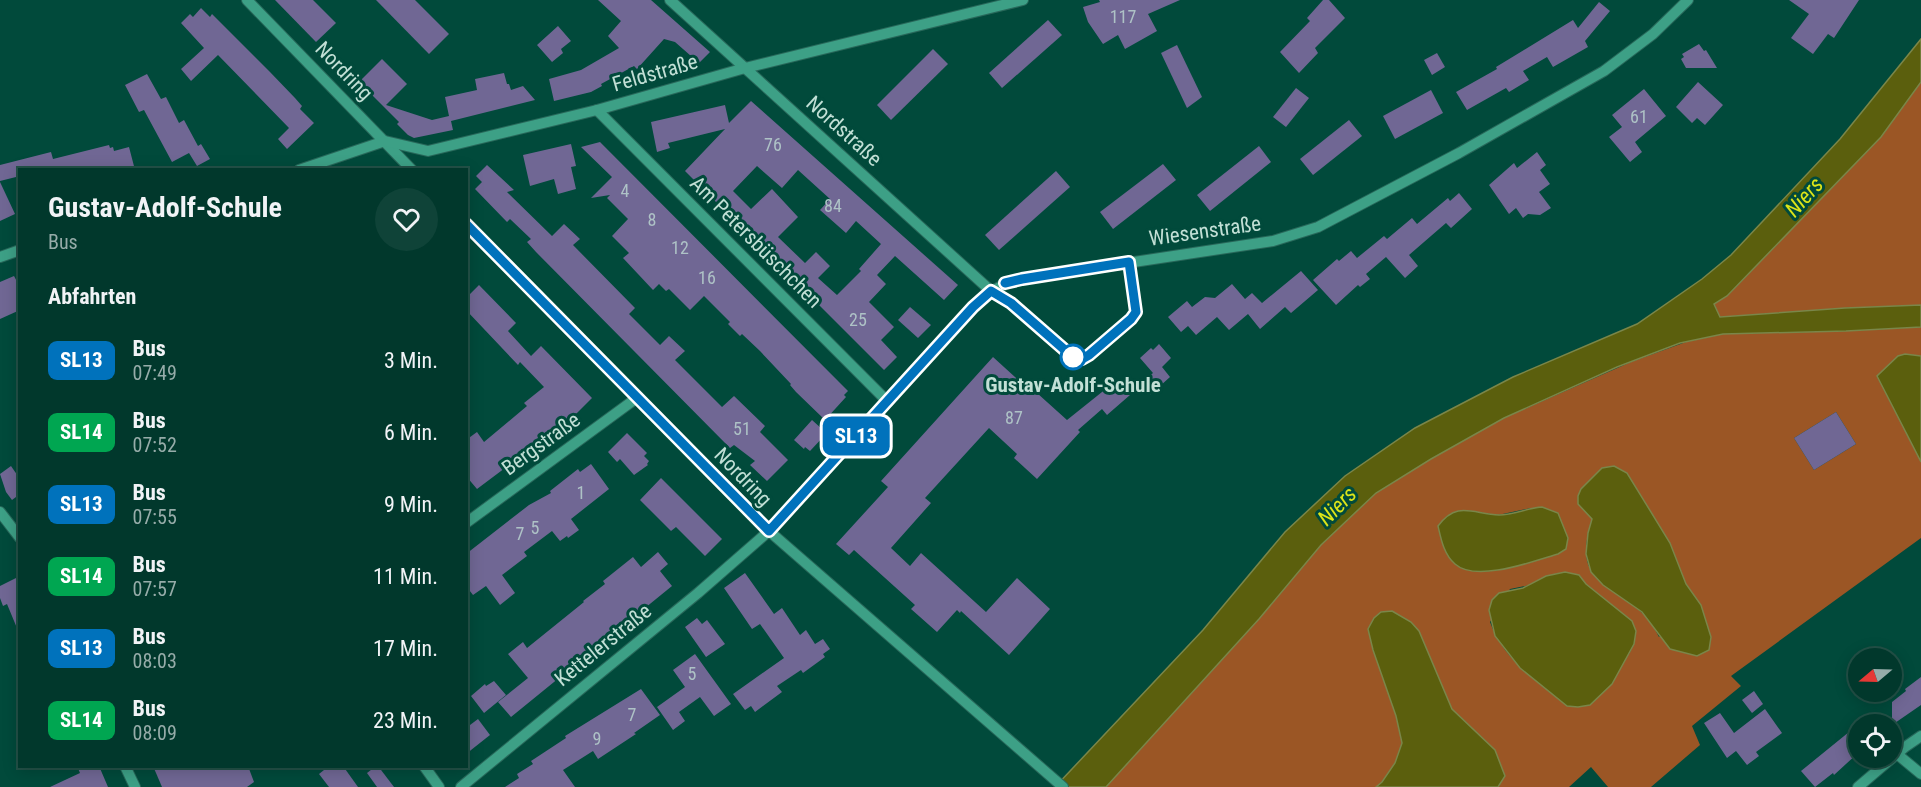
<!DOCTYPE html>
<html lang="de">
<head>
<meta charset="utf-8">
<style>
  :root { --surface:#01382c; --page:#0f4338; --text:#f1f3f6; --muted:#96aca9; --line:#235248 }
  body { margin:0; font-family:"Roboto Condensed",sans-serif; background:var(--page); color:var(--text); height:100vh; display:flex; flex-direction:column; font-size:22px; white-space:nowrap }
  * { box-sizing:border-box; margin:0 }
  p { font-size:20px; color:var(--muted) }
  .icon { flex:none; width:33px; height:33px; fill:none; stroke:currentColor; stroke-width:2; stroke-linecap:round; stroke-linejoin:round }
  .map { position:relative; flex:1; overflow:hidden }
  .details { position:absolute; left:18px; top:168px; width:450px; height:600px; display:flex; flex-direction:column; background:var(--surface); border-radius:0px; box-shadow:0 3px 15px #0003,0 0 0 2px var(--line) }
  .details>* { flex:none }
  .badge { padding:0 12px; border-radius:9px; font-size:21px; line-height:39px }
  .needle { width:39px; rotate:251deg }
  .tools { position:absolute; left:1848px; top:648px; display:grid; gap:12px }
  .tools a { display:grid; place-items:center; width:54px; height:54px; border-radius:50%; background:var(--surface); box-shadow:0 3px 15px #0003,0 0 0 2px var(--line); font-size:30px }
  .map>.badge { position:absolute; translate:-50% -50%; box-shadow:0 0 0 3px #fff }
  h2 { padding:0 30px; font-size:22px; line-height:54px }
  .round { display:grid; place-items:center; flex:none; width:63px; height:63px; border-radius:32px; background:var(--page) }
  .summary { display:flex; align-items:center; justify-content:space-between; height:102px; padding:0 30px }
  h1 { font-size:28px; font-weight:700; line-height:45px }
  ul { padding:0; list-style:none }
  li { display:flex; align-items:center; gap:18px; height:72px; padding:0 30px }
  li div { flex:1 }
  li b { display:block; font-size:22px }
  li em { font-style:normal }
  li .badge { min-width:66px; font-weight:700; text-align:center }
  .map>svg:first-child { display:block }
  .green { fill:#9b5625; fill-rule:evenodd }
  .water { fill:#5b5f0d; stroke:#7a8649; stroke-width:1.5 }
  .building { fill:#706794; fill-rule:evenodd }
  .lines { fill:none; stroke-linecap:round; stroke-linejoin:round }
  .minor-casing { stroke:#28685a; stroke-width:12 }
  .minor { stroke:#3da086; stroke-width:10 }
  .line-casing { stroke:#fff; stroke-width:14 }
  .line { stroke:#0072bc; stroke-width:9 }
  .stop-dot { fill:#fff; stroke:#0072bc; stroke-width:3 }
  .labels { text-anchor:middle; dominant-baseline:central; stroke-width:6; stroke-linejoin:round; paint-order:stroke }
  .number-label { font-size:18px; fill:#aec2c6 }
  .street-label { font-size:21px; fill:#c2e0d6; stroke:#014a3b }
  .stop-label { font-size:21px; font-weight:bold; fill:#c2e0d6; stroke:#014a3b }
  .water-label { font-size:22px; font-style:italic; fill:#dce519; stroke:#014a3b }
</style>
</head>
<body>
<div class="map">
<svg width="1921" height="787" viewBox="0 0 1921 787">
  <rect width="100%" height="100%" fill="#014a3b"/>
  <g class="green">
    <polygon points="1921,82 1921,305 1845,308 1720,317 1714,303 1727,296 1881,137"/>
    <path d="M1921 327V356L1905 354 1877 376 1921 462V538L1731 676 1741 686 1692 726 1700 745 1651 787H1608L1591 767 1569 787H1498L1500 785 1495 750 1452 709 1419 631 1392 611 1381 612 1374 618 1368 629 1373 650 1396 716 1402 743 1395 763 1382 782 1376 787H1106L1259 619 1321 545 1376 493 1431 459 1504 418 1631 362 1686 342 1723 334 1843 331ZM1836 412 1856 444 1814 470 1794 438ZM1602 468 1627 473 1670 543 1686 584 1701 605 1659 637C1654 627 1648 618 1640 611 1602 578 1573 580 1592 519L1579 504 1581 489ZM1531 508 1558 513 1494 571 1462 510 1498 515ZM1579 575 1586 584 1632 621 1634 644 1629 654 1567 706C1537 681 1504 661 1490 622L1510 589Z"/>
  </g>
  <g class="water">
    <polygon points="1921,39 1921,82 1881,137 1727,296 1714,304 1720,317 1845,308 1921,305 1921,327 1846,331 1723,334 1680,343 1617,367 1504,418 1431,459 1376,493 1321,545 1259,619 1106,787 1055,787 1203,630 1285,532 1345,476 1415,428 1513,377 1637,324 1702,279 1731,255 1840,139"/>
    <polygon points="1905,354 1921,356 1921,462 1877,376 1898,356"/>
    <polygon points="1614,466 1627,473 1670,543 1686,584 1701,605 1711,637 1709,650 1697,656 1670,649 1642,612 1603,585 1591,572 1586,554 1588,533 1592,519 1578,504 1578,496 1581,489 1602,468"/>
    <path d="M1542 507 1558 513 1568 538 1566 549 1558 554C1534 561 1476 583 1455 564 1444 555 1441 539 1438 526 1457 500 1473 514 1499 515 1514 515 1527 508 1542 507Z"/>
    <polygon points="1565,572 1579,575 1586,584 1632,621 1636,631 1634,644 1612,684 1590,705 1578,707 1567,706 1520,668 1495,636 1489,610 1492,600 1499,593 1523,588 1546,576"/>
    <polygon points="1392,611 1411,622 1419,631 1452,709 1495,750 1505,776 1498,787 1376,787 1382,782 1395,763 1402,743 1396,716 1373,650 1368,629 1374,618 1381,612"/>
  </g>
  <g class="building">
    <polygon points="275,0 313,0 336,23 316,42"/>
    <polygon points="376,0 415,0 449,34 429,54"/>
    <polygon points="598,0 651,0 710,52 699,63 675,42 664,39 637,69 634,66 601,84 602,86 591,92 554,101 549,79 581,70 619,48 608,36 621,21"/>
    <polygon points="1099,0 1180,0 1148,14 1157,31 1125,49 1118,35 1103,44 1088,22 1083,7 1100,2"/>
    <polygon points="1323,0 1329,0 1345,18 1315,48 1318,53 1299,73 1280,52 1310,21 1307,18"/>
    <polygon points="1789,0 1859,0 1834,38 1828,34 1813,54 1791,38 1809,14"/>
    <polygon points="1599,2 1610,11 1585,41 1588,47 1553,67 1547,57 1523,71 1529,80 1509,92 1506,88 1467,110 1456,92 1497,69 1496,67 1573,20 1578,28"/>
    <polygon points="201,8 210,17 212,14 270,72 295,98 302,106 300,109 314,123 287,149 278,139 289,128 218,55 191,81 181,69 204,48 181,23 190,14 193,17"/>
    <polygon points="1048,20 1062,35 1002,88 989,73"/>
    <polygon points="558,26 571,41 561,49 563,53 552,62 537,45"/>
    <polygon points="1699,44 1704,51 1706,50 1717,68 1686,68 1681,59 1684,57 1682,54"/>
    <polygon points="1177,45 1202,97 1187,108 1161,53"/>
    <polygon points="933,49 948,64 891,120 877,105"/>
    <polygon points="1437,53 1445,67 1432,75 1424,60"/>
    <polygon points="382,59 407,84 386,105 432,120 449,116 445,97 477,90 475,79 504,73 507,84 509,84 511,90 523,86 535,100 451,121 453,130 414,138 408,135 397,124 399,122 359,82"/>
    <polygon points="147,74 161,99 166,97 179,123 184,120 198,146 201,144 210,159 197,166 189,153 172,162 144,110 139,112 125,85"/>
    <polygon points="1698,82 1723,105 1705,125 1697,118 1692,123 1676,107"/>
    <polygon points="1296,88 1309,98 1286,127 1273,117"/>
    <polygon points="1644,89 1666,116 1635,142 1642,152 1630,162 1609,137 1622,127 1612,115"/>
    <polygon points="1431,90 1443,113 1395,139 1383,116"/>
    <path d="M751 101 958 285 944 300 895 256 877 275 886 284 869 302 894 327 881 340 897 357 884 370 685 171 725 129 668 143 670 148 657 152 651 122 725 105 729 123ZM757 166 782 188 798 170 830 199 820 210 846 233 856 221 881 244 859 269 861 271 837 295 818 278 830 266 816 252 805 263 778 237 798 217 772 189 751 209 733 191Z"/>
    <polygon points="1349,120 1362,136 1313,175 1300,159"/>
    <polygon points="600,142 848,391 844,395 846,397 825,420 796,392 790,385 791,384 760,351 742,334 740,336 728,324 730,322 704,296 690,310 669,289 666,291 659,284 653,290 623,258 629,253 612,236 628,219 607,198 610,195 591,198 612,177 581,147"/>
    <polygon points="571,144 576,166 571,167 576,189 558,194 554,179 530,186 523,155"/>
    <polygon points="109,145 110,148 113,147 114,151 129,147 135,170 20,170 20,176 0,181 0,165 51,152 53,159"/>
    <polygon points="1259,146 1271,162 1210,211 1197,195"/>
    <polygon points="1537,152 1546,165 1540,170 1550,184 1539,192 1551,208 1540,215 1528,214 1523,218 1516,208 1509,214 1489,185 1514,163 1517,168"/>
    <polygon points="1163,164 1176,180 1113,229 1100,212"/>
    <polygon points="487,165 514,190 507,192 552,236 564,224 580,239 573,245 635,308 629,314 660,345 669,336 685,351 675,360 722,407 734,396 765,426 760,432 788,460 767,481 750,465 755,461 734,445 730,448 536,252 527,242 531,239 510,219 507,222 475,189 482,182 476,176"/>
    <polygon points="1056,171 1070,187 999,250 985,235"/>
    <polygon points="0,182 15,214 0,221"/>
    <polygon points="1459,193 1472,209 1451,228 1446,223 1409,255 1418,266 1405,278 1386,257 1366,274 1370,279 1360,287 1358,285 1336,305 1313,280 1337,259 1339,261 1351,251 1357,258 1384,236 1387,239 1412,218 1417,224 1448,198 1450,201"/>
    <polygon points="1301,271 1318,290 1291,313 1285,307 1260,329 1248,314 1229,330 1217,317 1196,335 1188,326 1181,332 1168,317 1187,301 1192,307 1205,297 1215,298 1232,284 1245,299 1252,293 1262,303"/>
    <polygon points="14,276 20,287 20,310 0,319 0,282"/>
    <polygon points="479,285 516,323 508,331 531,356 541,346 592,398 574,416 477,489 466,476 466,440 477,432 484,442 527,406 524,403 544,387 520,362 518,365 466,310 466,298"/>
    <polygon points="910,307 931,325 918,338 898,320"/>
    <polygon points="1159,344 1171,358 1162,367 1170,377 1150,395 1140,384 1153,373 1140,358 1151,348 1153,350"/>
    <polygon points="993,357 1025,386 1027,384 1067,420 1117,380 1130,395 1107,415 1102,409 1078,430 1080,432 1037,479 1014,458 1017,454 989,428 925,498 931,503 891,548 910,566 921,553 986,612 1017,578 1050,609 1009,655 961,611 960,613 957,610 937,632 911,609 915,605 854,550 849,555 836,544 888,487 881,481"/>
    <polygon points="1836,412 1856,444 1814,470 1794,438"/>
    <polygon points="812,420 822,429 821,431 825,435 810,451 805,447 804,449 794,440"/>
    <polygon points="627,433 647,453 644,456 649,461 647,464 648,465 634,475 620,459 617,462 608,452"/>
    <polygon points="591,464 609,489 571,519 579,530 568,538 567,536 560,541 552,531 524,552 527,556 502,575 515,593 500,605 486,586 473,595 466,586 466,554 529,505 551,493 550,491 578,469 580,472"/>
    <polygon points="11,466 20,479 20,494 12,500 6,492 0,474"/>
    <polygon points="661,478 722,539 705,556 676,527 671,531 640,500"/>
    <polygon points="658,552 668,564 660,571 672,586 511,717 498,702 528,678 508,654 523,642 527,648 584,602 583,601 605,584 603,581 633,557 641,567"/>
    <polygon points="745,573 774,614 782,608 800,635 806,630 815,644 823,639 830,649 823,654 825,657 803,673 801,670 777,686 782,692 755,712 751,706 745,710 733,694 784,658 760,624 752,629 724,588"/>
    <polygon points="16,578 20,586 19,633 7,604 3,606 0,598 0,586"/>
    <polygon points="697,618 702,624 707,620 725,644 706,657 685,627"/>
    <polygon points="695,654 731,704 714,716 700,697 679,712 685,721 673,730 657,707 685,687 673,670"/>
    <polygon points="1921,677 1921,705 1892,725 1892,702 1906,691 1905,689"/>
    <polygon points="494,681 506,695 484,713 471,696 485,684 486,686"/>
    <polygon points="641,689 660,715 634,733 636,734 598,759 593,751 563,770 575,787 505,787 519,778 517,774 533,764 531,761 566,738 565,736"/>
    <polygon points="1754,691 1763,704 1752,713 1742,700"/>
    <polygon points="1765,709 1782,733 1756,752 1759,756 1747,765 1736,751 1727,758 1704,723 1720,713 1734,733"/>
    <polygon points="478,719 490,735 466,754 466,728"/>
    <polygon points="1849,732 1858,743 1858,753 1834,775 1833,773 1815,787 1801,771"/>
    <polygon points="77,766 99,766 108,787 50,787 80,773"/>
    <polygon points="153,766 248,766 254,782 247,787 162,787"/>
    <polygon points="329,766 343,766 358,787 329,787 319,774"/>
    <polygon points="376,766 378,766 394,787 377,787 367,773"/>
  </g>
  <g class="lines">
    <g class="minor-casing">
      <g id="minor">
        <polyline points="247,0 412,170"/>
        <polyline points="670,0 991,291"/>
        <polyline points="597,110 888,402"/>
        <polyline points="299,170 385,141 428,151 597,110 745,68 1023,0"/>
        <polyline points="466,224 769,531 1063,787"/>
        <polyline points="0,257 20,250"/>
        <polyline points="0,512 20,538"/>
        <polyline points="466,523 638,397"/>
        <polyline points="1897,754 1921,774"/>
        <polyline points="125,766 135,787"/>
        <polyline points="424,766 439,787"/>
        <path d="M461 787 698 593 769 531 973 307C987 292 1002 284 1021 279L1273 241 1318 227 1459 153 1604 71 1653 34 1688 0"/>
        <polyline points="1858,787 1905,747 1921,736"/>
      </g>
    </g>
    <use href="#minor" class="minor"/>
  </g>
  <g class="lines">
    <g class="line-casing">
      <polyline id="line" points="466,224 769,531 973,307 991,291 1011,303 1074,358 1082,359 1089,355 1131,319 1136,312 1129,262 1022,279 1005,283"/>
    </g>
    <use href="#line" class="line"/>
  </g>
  <circle class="stop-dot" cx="1073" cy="357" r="12"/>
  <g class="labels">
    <g class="number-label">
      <text x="1123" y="16">117</text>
      <text x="1639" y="116">61</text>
      <text x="773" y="144">76</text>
      <text x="625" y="190">4</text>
      <text x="833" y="205">84</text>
      <text x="652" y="219">8</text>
      <text x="680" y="247">12</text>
      <text x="707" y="277">16</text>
      <text x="858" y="319">25</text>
      <text x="1014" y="417">87</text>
      <text x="742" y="428">51</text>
      <text x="581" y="492">1</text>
      <text x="535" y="527">5</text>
      <text x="520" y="533">7</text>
      <text x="692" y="673">5</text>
      <text x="632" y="714">7</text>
      <text x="597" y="738">9</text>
    </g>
    <g class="street-label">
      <text transform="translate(344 71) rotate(46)">Nordring</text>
      <text transform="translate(655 73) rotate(-16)">Feldstraße</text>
      <text transform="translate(844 131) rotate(42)">Nordstraße</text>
      <text transform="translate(1205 231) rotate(-8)">Wiesenstraße</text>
      <text transform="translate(756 242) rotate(45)">Am Petersbüschchen</text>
      <text transform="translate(541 444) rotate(-36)">Bergstraße</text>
      <text transform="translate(743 477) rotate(46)">Nordring</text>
      <text transform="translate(603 645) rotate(-39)">Kettelerstraße</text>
    </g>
    <g class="stop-label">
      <text x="1073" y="385">Gustav-Adolf-Schule</text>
    </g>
    <g class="water-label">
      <text transform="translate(1804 197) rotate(-48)">Niers</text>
      <text transform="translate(1337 506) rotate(-45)">Niers</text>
    </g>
  </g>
</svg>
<div class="tools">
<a><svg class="needle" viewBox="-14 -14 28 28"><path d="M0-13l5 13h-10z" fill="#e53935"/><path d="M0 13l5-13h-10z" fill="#96aca9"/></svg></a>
<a><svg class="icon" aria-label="locate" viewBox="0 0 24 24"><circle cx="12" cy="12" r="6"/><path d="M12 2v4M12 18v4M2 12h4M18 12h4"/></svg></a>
</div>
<b class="badge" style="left:856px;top:436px;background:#0072bc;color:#fff">SL13</b>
<section class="details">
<div class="summary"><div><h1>Gustav-Adolf-Schule</h1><p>Bus</p></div><a class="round"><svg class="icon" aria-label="heart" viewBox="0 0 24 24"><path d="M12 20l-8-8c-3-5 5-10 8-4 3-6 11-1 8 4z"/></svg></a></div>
<h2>Abfahrten</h2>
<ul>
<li><span class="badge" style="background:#0072bc;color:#fff">SL13</span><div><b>Bus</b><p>07:49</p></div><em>3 Min.</em></li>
<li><span class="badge" style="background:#00a651;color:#fff">SL14</span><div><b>Bus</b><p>07:52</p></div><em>6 Min.</em></li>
<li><span class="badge" style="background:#0072bc;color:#fff">SL13</span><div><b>Bus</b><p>07:55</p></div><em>9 Min.</em></li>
<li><span class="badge" style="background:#00a651;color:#fff">SL14</span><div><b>Bus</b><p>07:57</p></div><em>11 Min.</em></li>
<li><span class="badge" style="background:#0072bc;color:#fff">SL13</span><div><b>Bus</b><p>08:03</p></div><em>17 Min.</em></li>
<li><span class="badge" style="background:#00a651;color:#fff">SL14</span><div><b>Bus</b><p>08:09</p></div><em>23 Min.</em></li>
</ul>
</section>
</div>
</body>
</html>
